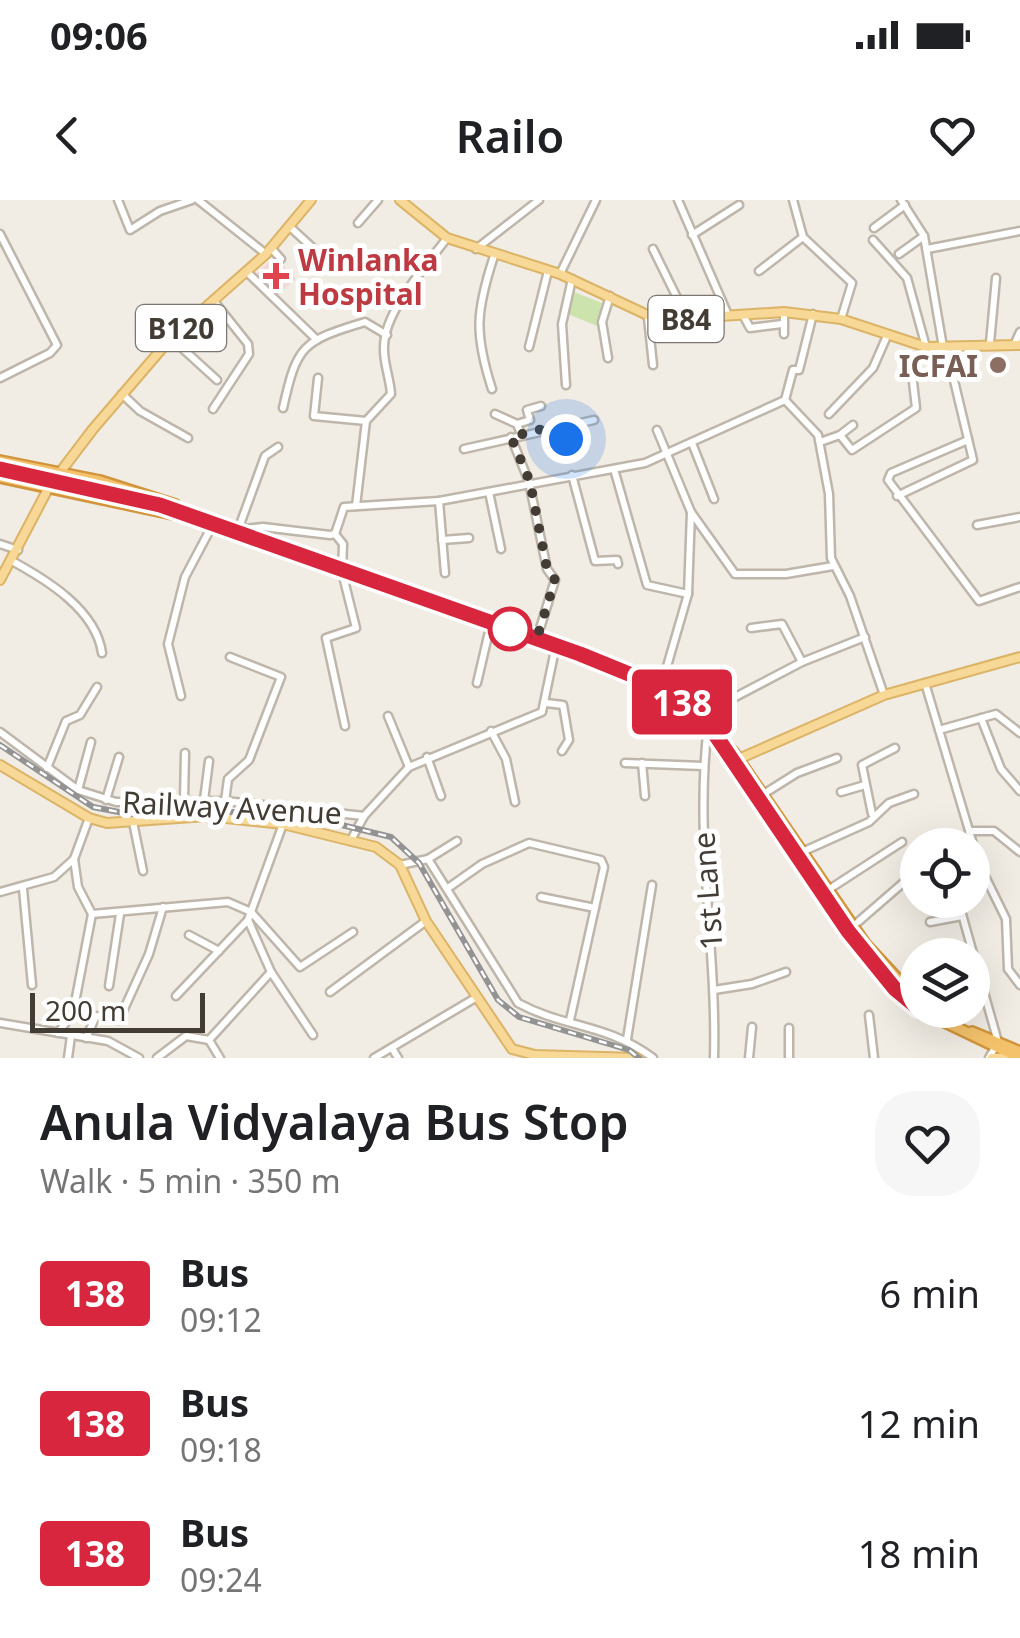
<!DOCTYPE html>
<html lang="en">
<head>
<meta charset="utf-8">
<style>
  :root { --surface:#fff; --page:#f6f6f6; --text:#202124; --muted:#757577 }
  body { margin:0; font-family:"Noto Sans",sans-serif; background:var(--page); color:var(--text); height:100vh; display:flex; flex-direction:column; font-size:38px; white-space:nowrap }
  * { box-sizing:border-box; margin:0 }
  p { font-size:32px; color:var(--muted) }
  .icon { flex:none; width:55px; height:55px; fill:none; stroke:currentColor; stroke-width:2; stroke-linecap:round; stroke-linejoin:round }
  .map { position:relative; height:858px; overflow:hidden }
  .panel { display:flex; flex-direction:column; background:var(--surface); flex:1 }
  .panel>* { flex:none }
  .badge { padding:0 20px; border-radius:8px; font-size:35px; line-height:65px }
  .fabs { position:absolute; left:900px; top:628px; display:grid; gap:20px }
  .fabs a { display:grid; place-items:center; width:90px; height:90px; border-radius:50%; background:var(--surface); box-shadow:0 10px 40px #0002; font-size:50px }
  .scale { position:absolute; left:30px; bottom:25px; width:175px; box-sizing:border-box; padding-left:10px; border:5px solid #423c34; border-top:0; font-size:28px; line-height:35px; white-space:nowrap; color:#423c34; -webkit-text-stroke:8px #fff; paint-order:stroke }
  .you { position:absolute; width:50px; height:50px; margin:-25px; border:8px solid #fff; border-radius:50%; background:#1a73e8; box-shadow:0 0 0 15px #1a73e833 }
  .map>.badge { position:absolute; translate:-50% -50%; box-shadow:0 0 0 5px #fff }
  .round { display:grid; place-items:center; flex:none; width:105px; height:105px; border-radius:40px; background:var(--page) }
  .overview { display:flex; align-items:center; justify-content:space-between; height:170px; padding:0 40px }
  h1 { font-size:48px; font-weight:600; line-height:75px }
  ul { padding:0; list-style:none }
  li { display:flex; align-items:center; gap:30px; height:130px; padding:0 40px }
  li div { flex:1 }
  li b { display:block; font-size:38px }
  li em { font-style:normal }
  li .badge { min-width:110px; font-weight:700; text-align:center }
  .status { display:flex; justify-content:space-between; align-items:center; height:70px; padding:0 50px; background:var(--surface); direction:ltr }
  .status svg { height:28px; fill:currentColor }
  header { display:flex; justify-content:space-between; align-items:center; height:130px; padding:0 40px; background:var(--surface); font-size:45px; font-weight:600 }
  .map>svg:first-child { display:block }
  .medical { fill:#f1dad7 }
  .green { fill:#cde3ae }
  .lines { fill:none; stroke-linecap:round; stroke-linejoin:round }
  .minor-casing { stroke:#beb6aa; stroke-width:11 }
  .major-casing { stroke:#dbb467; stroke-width:12 }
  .highway-casing { stroke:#d2953c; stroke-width:14 }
  .minor { stroke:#fff; stroke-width:6 }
  .major { stroke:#f7d896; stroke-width:8 }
  .highway { stroke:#f4c26b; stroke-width:9 }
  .rail-casing { stroke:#939393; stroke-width:6 }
  .rail { stroke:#fff; stroke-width:2.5; stroke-dasharray:8; stroke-linecap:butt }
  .highway-bridge-casing { stroke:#d2953c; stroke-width:14; stroke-linecap:butt }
  .highway-bridge { stroke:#f4c26b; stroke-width:9 }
  .line-casing { stroke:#fff; stroke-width:22 }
  .line { stroke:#d7263d; stroke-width:15 }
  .walk { stroke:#423c34; stroke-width:10; stroke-dasharray:0 18 }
  .health-dot { fill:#e0444e; stroke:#fff; stroke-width:4 }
  .education-dot { fill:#8d6e63; stroke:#fff; stroke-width:4 }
  .stop-dot { fill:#fff; stroke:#d7263d; stroke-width:5 }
  .labels { text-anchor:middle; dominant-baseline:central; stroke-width:10; stroke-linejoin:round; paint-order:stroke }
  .shield { fill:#fff; stroke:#7b7671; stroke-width:2.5 }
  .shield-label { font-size:28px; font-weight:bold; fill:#423c34 }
  .health-label { font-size:30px; font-weight:bold; fill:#be3a42; stroke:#fff; text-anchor:start }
  .education-label { font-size:30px; font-weight:bold; fill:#785e54; stroke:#fff; text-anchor:end }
  .street-label { font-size:30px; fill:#423c34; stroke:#fff }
</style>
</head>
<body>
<div class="status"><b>09:06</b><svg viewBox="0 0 49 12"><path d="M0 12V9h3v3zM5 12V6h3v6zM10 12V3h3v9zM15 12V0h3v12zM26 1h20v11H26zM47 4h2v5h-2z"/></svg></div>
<header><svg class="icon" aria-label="back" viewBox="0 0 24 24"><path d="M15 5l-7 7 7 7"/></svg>Railo<svg class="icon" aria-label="heart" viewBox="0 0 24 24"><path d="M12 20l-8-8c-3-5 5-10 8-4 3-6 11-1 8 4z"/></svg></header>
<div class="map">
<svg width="1020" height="858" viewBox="0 0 1020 858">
  <rect width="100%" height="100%" fill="#f1ece4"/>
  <polygon class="medical" points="275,56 296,79 277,96 256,74"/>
  <polygon class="green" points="574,92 602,103 597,126 568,114"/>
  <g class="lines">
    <g class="minor-casing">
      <g id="minor">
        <polyline points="118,0 130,30 160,11 192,0"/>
        <polyline points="198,0 266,54"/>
        <polyline points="678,0 728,115"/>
        <polyline points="793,0 803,37 852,83 841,119"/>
        <polyline points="901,0 924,36 943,147"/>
        <polyline points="358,23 378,0"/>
        <polyline points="289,26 328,62"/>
        <polyline points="874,28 905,5"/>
        <polyline points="0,34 57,145 50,153 0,178"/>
        <polyline points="692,35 739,5"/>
        <polyline points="873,40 907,78 926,147"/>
        <polyline points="271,48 281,59"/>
        <polyline points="476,49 539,0"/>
        <polyline points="653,49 687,118"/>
        <polyline points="927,49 1020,31"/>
        <polyline points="899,54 924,36"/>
        <polyline points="246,71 317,140"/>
        <polyline points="759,71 803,37"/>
        <polyline points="560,74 596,0"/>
        <polyline points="784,112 784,134"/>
        <polyline points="743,115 750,128 782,124"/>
        <polyline points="648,118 653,165"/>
        <polyline points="171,138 217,180"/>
        <polyline points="990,143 996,78"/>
        <polyline points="1015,143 1020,132"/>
        <polyline points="529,147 548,71"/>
        <polyline points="608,158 602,122 610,96"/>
        <polyline points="318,178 314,216 366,221"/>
        <polyline points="566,185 562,124 572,79"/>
        <path d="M492 189C474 133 476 111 494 56"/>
        <polyline points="122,194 140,211 188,238"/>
        <polyline points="785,200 818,235 829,294 831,358 850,396 884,495"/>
        <path d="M283 208C297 145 302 141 365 122L387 135"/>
        <polyline points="213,209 249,154 248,144 213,100"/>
        <polyline points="495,214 517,224 521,234"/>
        <polyline points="829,214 873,168 887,136"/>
        <polyline points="517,224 530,220 527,210 541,206"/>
        <polyline points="560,229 569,248"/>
        <polyline points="657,230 691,312"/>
        <polyline points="840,235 853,225"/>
        <polyline points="511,237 529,282 547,369 555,380 537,438"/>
        <polyline points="968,240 891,273 888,280 979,401 1020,387"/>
        <polyline points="820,242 840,235 852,250 916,208 913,182"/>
        <polyline points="692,243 714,299"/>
        <polyline points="464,249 594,220"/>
        <polyline points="614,269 647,385 688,394"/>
        <polyline points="572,275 595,361 617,360 618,364"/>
        <polyline points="489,292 501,349"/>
        <polyline points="897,296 973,260 946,147"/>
        <polyline points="439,301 445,373"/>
        <path d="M356 306 366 221 391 194C390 178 383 162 384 147 384 111 426 66 447 38"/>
        <polyline points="977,325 1020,317"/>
        <polyline points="233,330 263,327 330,335 335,334 344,307 439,301 645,263 785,200 793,170 799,170 813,114"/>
        <polyline points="238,330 265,256 278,247"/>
        <polyline points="335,334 343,344 342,372 356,428 326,438 345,526"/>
        <polyline points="442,340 469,338"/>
        <polyline points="0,344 18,350"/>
        <path d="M12 361C47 380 96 410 102 453"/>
        <polyline points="751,428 782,424 802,462"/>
        <polyline points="477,483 491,423"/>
        <polyline points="925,483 979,664 1006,719 1008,769 1020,785"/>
        <polyline points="661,487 688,394 691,312 735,374 786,374 833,366"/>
        <polyline points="181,496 168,444 185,377 212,326"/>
        <polyline points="546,503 563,505 569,540 562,551"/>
        <polyline points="388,516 409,567"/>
        <polyline points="699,516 802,462 865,437"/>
        <polyline points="981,518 1001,569 1020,591"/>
        <path d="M708 526C694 638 717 747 714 858"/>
        <polyline points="939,530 996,514 1020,533"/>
        <polyline points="491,531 506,559 515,602"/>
        <polyline points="0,532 78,590 116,602 225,601 364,616"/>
        <polyline points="427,557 441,596"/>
        <polyline points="625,563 703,566"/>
        <polyline points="642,563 645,596"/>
        <polyline points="47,568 66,521 80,515 97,487"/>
        <polyline points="78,590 91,542"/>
        <polyline points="841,592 865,585"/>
        <polyline points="762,595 797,573 837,558"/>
        <polyline points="106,600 119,557"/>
        <polyline points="184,600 185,553"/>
        <polyline points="204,600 209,561"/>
        <polyline points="225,601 228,579 249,560 281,477 230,457"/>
        <polyline points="872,614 862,565 895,548"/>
        <polyline points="133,622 143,671"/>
        <polyline points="969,631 994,631 1020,652"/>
        <polyline points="352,638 364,616 409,567 542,512 556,445"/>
        <polyline points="802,652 869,622 889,603 914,594"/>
        <polyline points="74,659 78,687 92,714 228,702 251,712 300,767 353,732"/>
        <path d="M428 659 518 803C564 828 606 823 653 858"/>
        <polyline points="400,665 428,659 457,641"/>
        <polyline points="448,688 482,664 529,643 601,660 604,667 570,820"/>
        <polyline points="23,689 32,785"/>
        <polyline points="828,690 902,642"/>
        <polyline points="0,692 54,677 74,659 89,618"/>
        <polyline points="541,697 595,708"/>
        <polyline points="958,700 998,842 989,858"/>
        <polyline points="858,722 918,670"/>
        <polyline points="930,722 962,716"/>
        <polyline points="189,735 219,751"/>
        <polyline points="271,772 313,835"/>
        <polyline points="109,786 120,714"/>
        <polyline points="714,790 752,784 786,772"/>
        <polyline points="330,792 426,721"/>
        <polyline points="176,796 248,720"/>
        <polyline points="869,815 874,858"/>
        <polyline points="0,823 108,841 139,858"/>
        <polyline points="789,828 789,858"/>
        <polyline points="58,833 73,813 92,714"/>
        <polyline points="86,838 96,816 119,820 149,754 163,707"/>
        <polyline points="627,839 652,685"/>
        <polyline points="392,848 398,858"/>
        <polyline points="68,858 71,836"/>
        <polyline points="157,858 186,836 209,840"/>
        <polyline points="220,858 209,840 271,772 248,720 283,624"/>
        <polyline points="374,858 477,797"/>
        <polyline points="749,858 752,827"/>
      </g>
    </g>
    <g class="major-casing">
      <g id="major">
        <polyline points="400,0 447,38 560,74 658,120 784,112 841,119 926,147 1020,145"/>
        <polyline points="0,380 49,287 93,229 171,138 266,54 311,0"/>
        <polyline points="734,561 884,495 1020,457"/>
        <polyline points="0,565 89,618 107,623 207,616 283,624 376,647 400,665 426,721 512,849 535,855 637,858"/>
        <polyline points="992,858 1015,857"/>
      </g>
    </g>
    <g class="highway-casing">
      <g id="highway">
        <polyline points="0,261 100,281 175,305 179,311"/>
        <polyline points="0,277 173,314"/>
        <polyline points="160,305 580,453 675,496 733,552 865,744 918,801"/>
        <polyline points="724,548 745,581"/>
        <polyline points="836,713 862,749"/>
        <polyline points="884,777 918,809"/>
        <polyline points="920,810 1020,858"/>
        <polyline points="972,832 1020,852"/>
      </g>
    </g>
    <use href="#minor" class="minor"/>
    <use href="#major" class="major"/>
    <use href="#highway" class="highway"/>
    <g class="rail-casing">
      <polyline id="rail" points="0,545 93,607 129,614 206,610 313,618 391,637 419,663 498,800 519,817 629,850 639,858"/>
    </g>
    <use href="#rail" class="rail"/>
    <g class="highway-bridge-casing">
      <polyline id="highway-bridge" points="0,269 160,305"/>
    </g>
    <use href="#highway-bridge" class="highway-bridge"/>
  </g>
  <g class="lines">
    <g class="line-casing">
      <polyline id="line" points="0,269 160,305 580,454 661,487 708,524 848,731 895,789 918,808"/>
    </g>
    <use href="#line" class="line"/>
    <polyline class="walk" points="510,429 537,438 555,380 547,369 530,282 511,237 554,226 566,239"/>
  </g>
  <path class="health-dot" d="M271 61h10v10h10v10h-10v10h-10v-10h-10v-10h10z"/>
  <circle class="education-dot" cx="998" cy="165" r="10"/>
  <circle class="stop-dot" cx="510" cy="429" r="20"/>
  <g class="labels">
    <g class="shield">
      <rect x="648.5" y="96" width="75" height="46" rx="8"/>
      <rect x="136" y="105" width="90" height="46" rx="8"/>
    </g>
    <g class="shield-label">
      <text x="686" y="119">B84</text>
      <text x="181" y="128">B120</text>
    </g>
    <g class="health-label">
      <text x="298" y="59">Winlanka<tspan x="298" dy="34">Hospital</tspan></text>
    </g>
    <g class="education-label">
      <text x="978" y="165">ICFAI</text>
    </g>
    <g class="street-label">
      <text transform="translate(232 607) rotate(3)">Railway Avenue</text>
      <text transform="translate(707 691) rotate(-94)">1st Lane</text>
    </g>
  </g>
</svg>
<div class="fabs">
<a><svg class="icon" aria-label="locate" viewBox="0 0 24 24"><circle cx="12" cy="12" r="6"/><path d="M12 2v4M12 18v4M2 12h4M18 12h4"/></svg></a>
<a><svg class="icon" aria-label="layers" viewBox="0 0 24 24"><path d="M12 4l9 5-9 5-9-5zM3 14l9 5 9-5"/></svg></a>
</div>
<div class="scale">200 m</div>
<div class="you" style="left:566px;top:239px"></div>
<b class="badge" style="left:682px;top:502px;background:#d7263d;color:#fff">138</b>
</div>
<section class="panel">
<div class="overview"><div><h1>Anula Vidyalaya Bus Stop</h1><p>Walk · 5 min · 350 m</p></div><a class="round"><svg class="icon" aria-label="heart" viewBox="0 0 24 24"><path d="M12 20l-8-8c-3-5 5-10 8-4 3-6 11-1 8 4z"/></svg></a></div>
<ul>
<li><span class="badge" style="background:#d7263d;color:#fff">138</span><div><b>Bus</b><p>09:12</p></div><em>6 min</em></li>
<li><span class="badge" style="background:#d7263d;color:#fff">138</span><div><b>Bus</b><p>09:18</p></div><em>12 min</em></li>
<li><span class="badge" style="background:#d7263d;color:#fff">138</span><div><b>Bus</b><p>09:24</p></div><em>18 min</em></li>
</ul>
</section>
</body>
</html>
